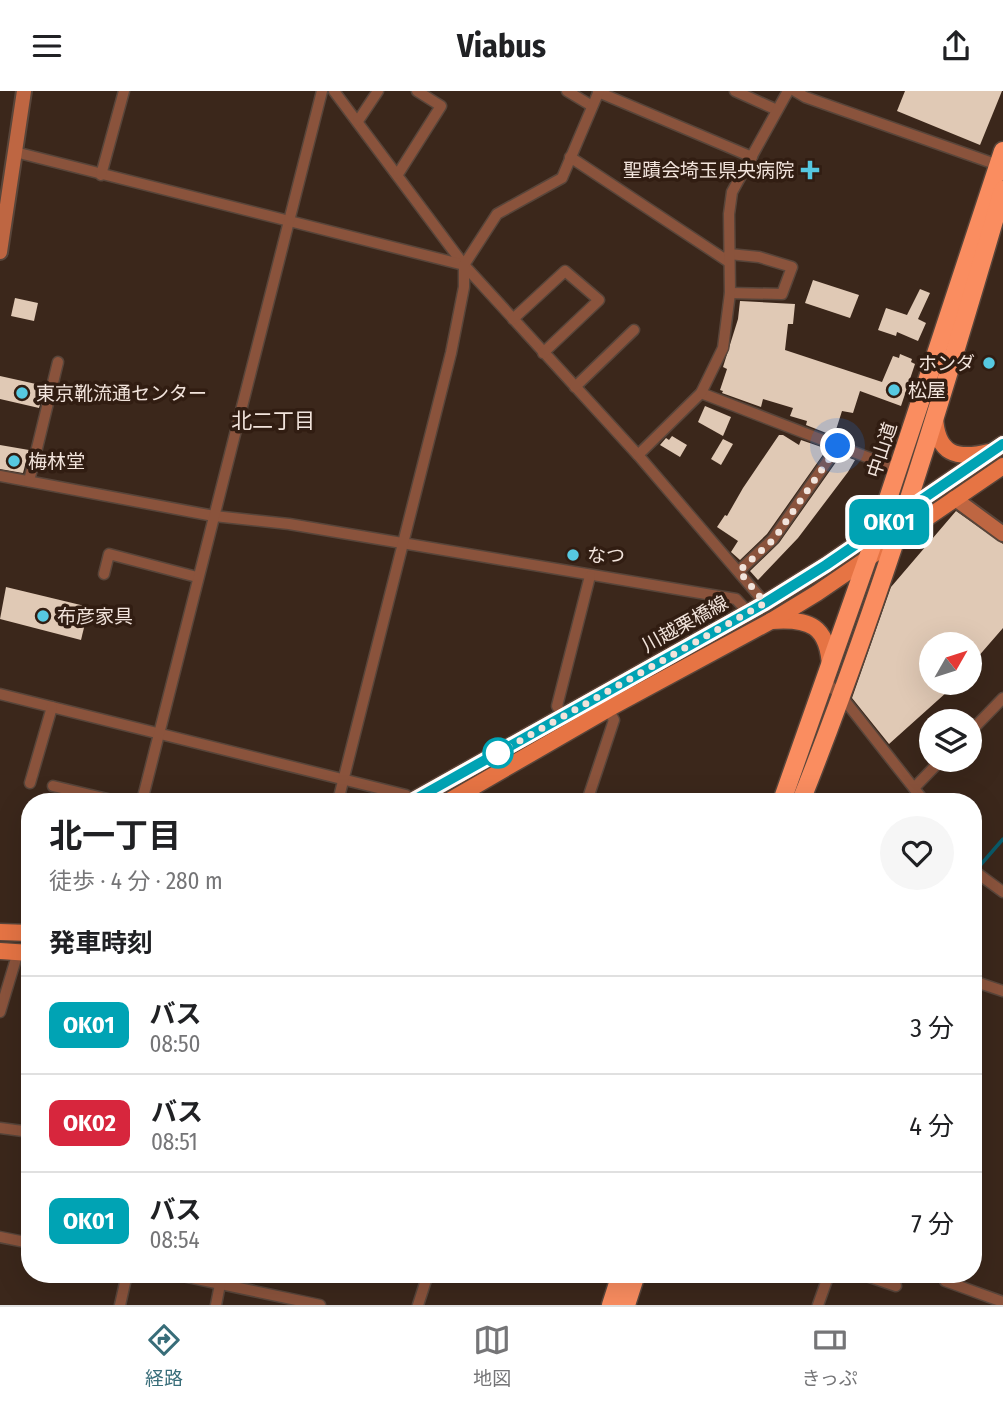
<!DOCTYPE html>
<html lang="ja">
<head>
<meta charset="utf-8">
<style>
  :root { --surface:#fff; --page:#f6f6f6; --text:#202124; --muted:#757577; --line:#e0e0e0; --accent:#386d79 }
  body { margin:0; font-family:"Fira Sans Condensed","Noto Sans JP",sans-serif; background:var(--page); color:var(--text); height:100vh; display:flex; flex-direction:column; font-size:26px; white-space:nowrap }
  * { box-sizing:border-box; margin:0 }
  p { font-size:23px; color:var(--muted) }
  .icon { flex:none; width:38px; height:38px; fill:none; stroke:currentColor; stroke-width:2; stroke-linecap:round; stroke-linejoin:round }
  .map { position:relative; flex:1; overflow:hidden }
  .side { position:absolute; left:21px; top:702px; width:961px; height:490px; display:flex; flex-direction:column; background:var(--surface); border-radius:28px; box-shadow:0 7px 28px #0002 }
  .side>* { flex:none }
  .badge { padding:0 14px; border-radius:10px; font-size:24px; line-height:46px }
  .needle { width:46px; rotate:51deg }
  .tools { position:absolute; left:919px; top:541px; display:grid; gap:14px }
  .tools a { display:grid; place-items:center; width:63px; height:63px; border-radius:50%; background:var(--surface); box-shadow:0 7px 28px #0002; font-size:35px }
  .you { position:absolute; width:35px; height:35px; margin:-18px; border:5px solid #fff; border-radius:50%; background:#1a73e8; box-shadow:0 0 0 10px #1a73e833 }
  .map>.badge { position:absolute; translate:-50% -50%; box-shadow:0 0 0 4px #fff }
  h2 { padding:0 28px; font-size:26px; line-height:63px }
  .round { display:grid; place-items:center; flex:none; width:74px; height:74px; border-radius:37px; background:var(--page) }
  .headline { display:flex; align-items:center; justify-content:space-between; height:119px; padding:0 28px }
  h1 { font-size:33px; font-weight:700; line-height:52px }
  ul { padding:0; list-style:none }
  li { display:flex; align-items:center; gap:21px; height:98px; padding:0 28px; border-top:2px solid var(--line) }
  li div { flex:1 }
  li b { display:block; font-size:26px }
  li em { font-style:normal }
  li .badge { min-width:77px; font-weight:700; text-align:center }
  header { display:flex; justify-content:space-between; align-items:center; height:91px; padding:0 28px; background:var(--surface); font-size:32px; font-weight:700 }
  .menu { display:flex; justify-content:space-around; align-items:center; height:98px; border-top:2px solid var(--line); background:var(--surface); font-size:19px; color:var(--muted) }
  .menu a { display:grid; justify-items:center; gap:4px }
  .menu .on { color:var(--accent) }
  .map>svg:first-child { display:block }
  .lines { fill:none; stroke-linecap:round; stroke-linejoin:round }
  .stream { stroke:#0a5a69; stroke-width:3.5 }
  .building { fill:#e0c9b5 }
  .street-casing { stroke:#58453a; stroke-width:13 }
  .secondary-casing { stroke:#58453a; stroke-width:18 }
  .primary-casing { stroke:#58453a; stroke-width:19 }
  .highway-casing { stroke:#58453a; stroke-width:21 }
  .street { stroke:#8a533c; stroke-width:10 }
  .secondary { stroke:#be6642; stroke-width:14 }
  .primary { stroke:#e67444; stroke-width:16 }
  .highway { stroke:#fa8d60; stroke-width:18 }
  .line-casing { stroke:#fff; stroke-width:16 }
  .line { stroke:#00a3b4; stroke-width:10 }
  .walk { stroke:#f1e3db; stroke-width:7; stroke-dasharray:0 12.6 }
  .poi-dot { fill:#56c9e1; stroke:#311d12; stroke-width:2.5 }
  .stop-dot { fill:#fff; stroke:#00a3b4; stroke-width:3.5 }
  .labels { text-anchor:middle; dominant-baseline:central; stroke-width:7; stroke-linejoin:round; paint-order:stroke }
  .poi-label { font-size:19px; fill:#f1e3db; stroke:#311d12; text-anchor:start }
  .street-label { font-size:19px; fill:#f1e3db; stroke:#311d12 }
  .neighbourhood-label { font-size:21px; fill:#f1e3db; stroke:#311d12 }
</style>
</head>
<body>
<header><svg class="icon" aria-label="menu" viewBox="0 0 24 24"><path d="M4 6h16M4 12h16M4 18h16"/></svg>Viabus<svg class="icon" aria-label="share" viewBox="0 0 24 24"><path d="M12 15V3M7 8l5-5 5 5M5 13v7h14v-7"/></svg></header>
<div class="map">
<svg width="1003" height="1214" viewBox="0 0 1003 1214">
  <rect width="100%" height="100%" fill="#3b271b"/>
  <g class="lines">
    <polyline class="stream" points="977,778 1003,748"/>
  </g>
  <g class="building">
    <polygon points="905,0 1002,0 980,54 897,20"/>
    <polygon points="813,189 859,204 850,227 805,212"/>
    <polygon points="920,198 930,202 918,228 926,232 918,250 897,241 896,245 878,239 886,217 907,224"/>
    <polygon points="15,207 38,212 34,230 11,225"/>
    <polygon points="740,210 795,213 793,233 788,233 785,259 882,291 893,265 899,267 900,263 912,268 911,271 915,273 901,315 860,300 853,322 842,320 834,345 806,334 807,330 790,325 793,317 763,308 761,316 722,302 723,300 720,299 727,278 723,276 738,228"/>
    <polygon points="0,285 45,295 39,317 0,308"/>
    <polygon points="705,315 731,326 723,345 698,331"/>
    <polygon points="779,344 783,344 799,354 801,349 827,358 767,443 740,469 731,461 738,450 717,436 725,424 727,425 743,397"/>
    <polygon points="672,345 687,354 680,366 660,354 666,347 669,349"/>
    <polygon points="723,348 733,353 721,374 711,368"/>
    <polygon points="0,354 29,359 23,382 0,378"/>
    <polygon points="841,364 855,369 848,381 798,447 758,489 750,480 779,452"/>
    <polygon points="956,420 1003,453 1003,537 970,575 970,553 931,553 931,592 957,592 889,653 852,607 891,496"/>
    <polygon points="6,496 89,516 81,549 0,528"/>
  </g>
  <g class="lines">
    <g class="street-casing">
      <g id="street">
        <polyline points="334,0 464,174 638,364 765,512"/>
        <polyline points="567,0 592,15"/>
        <polyline points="735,0 777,19"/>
        <polyline points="795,0 805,6 998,74"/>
        <polyline points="598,1 752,66"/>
        <polyline points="358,30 378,0"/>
        <polyline points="15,61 464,174"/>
        <polyline points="570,66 729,171"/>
        <polyline points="398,83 441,15 417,0"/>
        <polyline points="101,84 124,0"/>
        <polyline points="729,163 759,166 792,176 782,203 730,202"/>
        <polyline points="513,228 565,180 599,209 543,262"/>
        <polyline points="575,296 634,239"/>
        <polyline points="701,302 898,378"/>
        <polyline points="638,364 701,302 723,257 730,202 729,123 732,101 788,0"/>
        <polyline points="0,385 214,425 289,433 736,508 748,521"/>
        <polyline points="29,390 58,271"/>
        <polyline points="739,480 773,448 838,355"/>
        <polyline points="104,483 109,463 197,486"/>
        <polyline points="826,591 842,606 924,710"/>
        <polyline points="0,603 406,704 410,710"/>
        <polyline points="563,625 557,615 590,485"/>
        <polyline points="970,641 1003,607"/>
        <polyline points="30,692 52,616"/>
        <polyline points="53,695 116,710"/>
        <polyline points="914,697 942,668"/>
        <polyline points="142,710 322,0"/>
        <polyline points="338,710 451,262 464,196 464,174 497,123 562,87 599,0"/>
        <polyline points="587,710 614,629 608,618"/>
        <polyline points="973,779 1003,801"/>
        <polyline points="973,890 1003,900"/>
        <polyline points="0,921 18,861"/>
        <polyline points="0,1037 30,1041"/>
        <polyline points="0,1146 30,1152"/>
        <polyline points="173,1183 320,1214"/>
        <polyline points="861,1183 896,1195"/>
        <polyline points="945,1190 1003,1211"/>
        <polyline points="120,1214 127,1183"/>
        <polyline points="216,1214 222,1183"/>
        <polyline points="418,1214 428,1183"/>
        <polyline points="818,1214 829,1183"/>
      </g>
    </g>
    <g class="secondary-casing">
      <g id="secondary">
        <polyline points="0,161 24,0"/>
        <polyline points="954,407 1003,443"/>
      </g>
    </g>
    <g class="primary-casing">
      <g id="primary">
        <path d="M935 326C937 363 956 369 989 361"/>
        <path d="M771 530C810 527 828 535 830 576"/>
        <polyline points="412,710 765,512 826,474 1003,353"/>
        <polyline points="449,710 608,618 771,530 817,502 1003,375"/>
        <polyline points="0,841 30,842"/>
        <polyline points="0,860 30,862"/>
      </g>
    </g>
    <g class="highway-casing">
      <g id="highway">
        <polyline points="782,710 878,438 1003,60"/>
        <path d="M801 710C880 511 943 305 1003 99"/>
        <polyline points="611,1214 621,1183"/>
        <polyline points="626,1214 636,1183"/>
      </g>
    </g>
    <use href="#street" class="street"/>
    <use href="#secondary" class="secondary"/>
    <use href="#primary" class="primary"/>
    <use href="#highway" class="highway"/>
  </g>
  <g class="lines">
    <g class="line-casing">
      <polyline id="line" points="412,710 765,512 826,474 1003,353"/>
    </g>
    <use href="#line" class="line"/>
    <polyline class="walk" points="498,662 765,512 739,480 774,448 838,355"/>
  </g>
  <g class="poi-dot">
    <path d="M806.5 68.5h7v7h7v7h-7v7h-7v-7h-7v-7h7z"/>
    <circle cx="989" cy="272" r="7"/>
    <circle cx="894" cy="299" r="7"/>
    <circle cx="22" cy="302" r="7"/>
    <circle cx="14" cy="370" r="7"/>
    <circle cx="573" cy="464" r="7"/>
    <circle cx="43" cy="525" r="7"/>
  </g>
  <circle class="stop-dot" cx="498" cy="662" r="14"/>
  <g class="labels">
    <g class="poi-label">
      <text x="794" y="79" text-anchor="end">聖蹟会埼玉県央病院</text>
      <text x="975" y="272" text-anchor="end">ホンダ</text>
      <text x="908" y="299">松屋</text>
      <text x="36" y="302">東京靴流通センター</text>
      <text x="28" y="370">梅林堂</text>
      <text x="587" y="464">なつ</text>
      <text x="57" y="525">布彦家具</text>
    </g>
    <g class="street-label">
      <text transform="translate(882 359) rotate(-72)">中山道</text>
      <text transform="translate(685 533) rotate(-29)">川越栗橋線</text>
    </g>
    <g class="neighbourhood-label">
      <text x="273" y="330">北二丁目</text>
    </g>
  </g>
</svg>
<div class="tools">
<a><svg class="needle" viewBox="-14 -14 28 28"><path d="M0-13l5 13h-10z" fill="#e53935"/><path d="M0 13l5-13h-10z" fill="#757577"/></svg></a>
<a><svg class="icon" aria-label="layers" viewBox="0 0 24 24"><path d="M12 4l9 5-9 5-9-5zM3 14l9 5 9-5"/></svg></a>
</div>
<div class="you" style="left:838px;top:355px"></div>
<b class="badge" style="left:889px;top:431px;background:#00a3b4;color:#fff">OK01</b>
<section class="side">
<div class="headline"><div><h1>北一丁目</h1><p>徒歩 · 4 分 · 280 m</p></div><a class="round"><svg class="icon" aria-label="heart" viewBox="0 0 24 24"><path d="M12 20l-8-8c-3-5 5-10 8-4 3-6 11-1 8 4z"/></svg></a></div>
<h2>発車時刻</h2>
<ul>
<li><span class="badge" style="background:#00a3b4;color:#fff">OK01</span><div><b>バス</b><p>08:50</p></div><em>3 分</em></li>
<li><span class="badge" style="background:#d7263d;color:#fff">OK02</span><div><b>バス</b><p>08:51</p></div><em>4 分</em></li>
<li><span class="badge" style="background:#00a3b4;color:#fff">OK01</span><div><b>バス</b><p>08:54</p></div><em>7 分</em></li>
</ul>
</section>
</div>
<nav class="menu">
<a class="on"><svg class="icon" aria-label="directions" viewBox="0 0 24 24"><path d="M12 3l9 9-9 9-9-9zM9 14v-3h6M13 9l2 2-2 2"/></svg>経路</a>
<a><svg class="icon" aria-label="map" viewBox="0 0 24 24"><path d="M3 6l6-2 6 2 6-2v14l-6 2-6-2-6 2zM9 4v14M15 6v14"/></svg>地図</a>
<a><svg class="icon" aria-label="tickets" viewBox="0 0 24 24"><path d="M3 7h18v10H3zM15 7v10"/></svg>きっぷ</a>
</nav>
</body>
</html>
